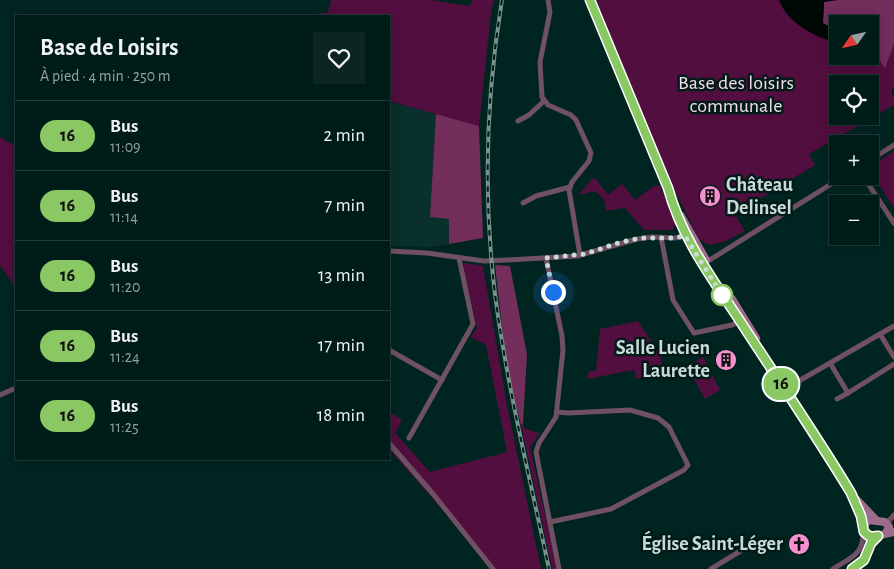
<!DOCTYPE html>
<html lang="fr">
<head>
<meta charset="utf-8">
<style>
  :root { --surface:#001c19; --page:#0a2522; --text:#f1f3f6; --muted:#95a1a2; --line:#223a38 }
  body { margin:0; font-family:"Alegreya Sans",sans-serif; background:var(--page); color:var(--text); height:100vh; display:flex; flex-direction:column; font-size:19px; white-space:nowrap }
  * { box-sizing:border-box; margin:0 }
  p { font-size:16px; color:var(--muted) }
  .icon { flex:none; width:28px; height:28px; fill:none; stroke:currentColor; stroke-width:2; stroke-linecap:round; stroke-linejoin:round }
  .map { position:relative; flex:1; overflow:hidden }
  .details { position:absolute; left:15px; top:15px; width:375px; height:445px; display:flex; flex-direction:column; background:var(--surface); border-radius:0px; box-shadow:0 2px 12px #0003,0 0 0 1px var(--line) }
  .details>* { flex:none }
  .badge { padding:0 10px; border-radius:16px; font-size:18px; line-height:32px }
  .needle { width:32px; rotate:236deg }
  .tools { position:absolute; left:829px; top:15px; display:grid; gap:10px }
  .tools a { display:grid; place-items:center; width:50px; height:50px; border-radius:0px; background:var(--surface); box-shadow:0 2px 12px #0003,0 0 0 1px var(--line); font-size:25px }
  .you { position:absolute; width:25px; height:25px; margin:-12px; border:4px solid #fff; border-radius:50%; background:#1a73e8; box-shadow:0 0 0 8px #1a73e833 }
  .map>.badge { position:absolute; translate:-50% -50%; box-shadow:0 0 0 2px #fff }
  .round { display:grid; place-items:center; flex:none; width:52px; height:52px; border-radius:0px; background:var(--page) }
  .head { display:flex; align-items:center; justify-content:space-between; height:85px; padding:0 25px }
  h1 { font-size:24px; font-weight:700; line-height:38px }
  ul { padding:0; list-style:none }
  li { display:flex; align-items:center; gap:15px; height:70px; padding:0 25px; border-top:1px solid var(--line) }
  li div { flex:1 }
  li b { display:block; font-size:19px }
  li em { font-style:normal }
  li .badge { min-width:55px; font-weight:700; text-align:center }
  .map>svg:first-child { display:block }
  .built { fill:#0a302c }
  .green { fill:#520e3e; fill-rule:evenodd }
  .forest { fill:#732e5c }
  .water { fill:#000806 }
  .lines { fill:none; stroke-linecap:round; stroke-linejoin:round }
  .street { stroke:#705063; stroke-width:5 }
  .secondary { stroke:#9e6c8b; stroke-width:8 }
  .rail-casing { stroke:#77918d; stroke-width:4 }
  .rail { stroke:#011a17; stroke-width:2; stroke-dasharray:5.5; stroke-linecap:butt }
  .line-casing { stroke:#fff; stroke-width:11 }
  .line { stroke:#8ac864; stroke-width:8 }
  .walk { stroke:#c8dbd8; stroke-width:5; stroke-dasharray:0 9 }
  .stop-dot { fill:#fff; stroke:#8ac864; stroke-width:2.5 }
  .labels { text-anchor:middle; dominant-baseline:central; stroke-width:5; stroke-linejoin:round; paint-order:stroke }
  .park-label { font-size:20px; fill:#f2dce9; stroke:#011a17 }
  .poi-label { font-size:20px; font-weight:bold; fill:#c8dbd8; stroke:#011a17; text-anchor:end }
</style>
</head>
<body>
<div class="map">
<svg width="894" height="569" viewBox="0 0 894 569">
  <rect width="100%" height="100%" fill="#002521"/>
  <polygon class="built" points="389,102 436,114 430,217 449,219 449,244 432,247 389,246"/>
  <g class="green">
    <polygon points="331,0 430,0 470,6 472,0 494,0 491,13 479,126 389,101 389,16 302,16 328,12"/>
    <path d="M596 0H894V86L891 92 894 99V105L809 154 815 165 735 214 745 231 726 241 709 245 699 239 674 189ZM838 24H870V56H838ZM838 84H870V116H838Z"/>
    <polygon points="0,137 16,146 16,288 0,266"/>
    <polygon points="894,151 894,208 870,171 870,167"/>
    <polygon points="594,177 608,195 622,184 635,200 654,186 660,185 675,224 673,230 644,230 625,208 606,211 604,199 595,191 578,195"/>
    <polygon points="464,263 483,266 507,405 541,569 490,569 448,516 389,449 389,411 402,420 395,433 430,472 507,452 486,345 471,337 477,327 464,271"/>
    <polygon points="638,321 660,355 664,374 636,379 634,370 587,379 589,371 596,371 600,329"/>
    <polygon points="703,357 720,390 705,399 687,367"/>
    <polygon points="523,424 525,429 540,433 530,447 557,569 552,569 521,425"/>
  </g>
  <g class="forest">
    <polygon points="837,0 894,0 894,44 885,68 875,53 870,53 870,24 838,24 837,31 823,23 824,2"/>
    <polygon points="436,114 479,126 483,238 449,244 449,219 430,217"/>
    <polygon points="495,265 510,266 527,354 523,424 521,425 507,370"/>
  </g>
  <path class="water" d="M779 0H837L824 2 823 23 837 31V43C815 37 788 24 779 0Z"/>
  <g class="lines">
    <g class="street">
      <polyline points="548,0 550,12 540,62 542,97 548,105 571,115 576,120 591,153 589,161 572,182 569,190 580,255"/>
      <polyline points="518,121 529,115 544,101"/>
      <polyline points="870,160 894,145"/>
      <polyline points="863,176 894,223"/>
      <polyline points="523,203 536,196 570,187"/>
      <polyline points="661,237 673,300 694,333 732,325 742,320"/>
      <polyline points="389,251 427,253 484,261 507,260 577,256 637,239 652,237 675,238 687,235"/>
      <polyline points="546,258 562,336 563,350 556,417 539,443 536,452 559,569"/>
      <polyline points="705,263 844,176"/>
      <polyline points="880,334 894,357"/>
      <polyline points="389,350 442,380"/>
      <polyline points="830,363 848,393 894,364"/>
      <polyline points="785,389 894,326"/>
      <polyline points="0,395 16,388"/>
      <polyline points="837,399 848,393"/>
      <polyline points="409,438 473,324 459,258"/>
      <polyline points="389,443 434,495 493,569"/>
      <polyline points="550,522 611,509 684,470 688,465 669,427 658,418 630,410 568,413 557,412"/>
      <polyline points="887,523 894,515"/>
      <polyline points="711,569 747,547 757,544"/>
      <path d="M833 569C850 558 864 555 863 532"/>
      <polyline points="852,569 864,560 870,545 877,537"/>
    </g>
    <g class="secondary">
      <polyline points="590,0 669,192"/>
      <polyline points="668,189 678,221 702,265 767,362 851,493 862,519 864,532 867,536 872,537 894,532"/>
      <polyline points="681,216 706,260"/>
      <polyline points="732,299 756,338"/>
      <polyline points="857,500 877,521"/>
      <polyline points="863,526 869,520 885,522 889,527 886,533"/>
    </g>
    <g class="rail-casing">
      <path id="rail" d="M502 0C486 97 483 196 495 294 507 387 530 478 549 569"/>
    </g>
    <use href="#rail" class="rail"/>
  </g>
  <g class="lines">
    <g class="line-casing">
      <path id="line" d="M590 0 668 188C682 239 712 278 740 321 777 378 816 435 851 493L861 516 864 532 870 537 878 536 871 543 864 560 852 569"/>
    </g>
    <use href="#line" class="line"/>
    <polyline class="walk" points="553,292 546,258 585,254 621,242 642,238 675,238 685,236 722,295"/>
  </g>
  <defs>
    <g id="building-disc" transform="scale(1.125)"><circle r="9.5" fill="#f690d1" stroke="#011a17"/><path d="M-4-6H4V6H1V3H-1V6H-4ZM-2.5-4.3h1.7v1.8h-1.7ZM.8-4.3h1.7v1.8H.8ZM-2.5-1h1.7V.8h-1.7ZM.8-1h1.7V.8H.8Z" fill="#111"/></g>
    <g id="church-disc" transform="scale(1.125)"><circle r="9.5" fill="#f690d1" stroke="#011a17"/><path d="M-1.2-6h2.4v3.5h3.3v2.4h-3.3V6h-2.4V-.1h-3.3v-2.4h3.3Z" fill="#111"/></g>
  </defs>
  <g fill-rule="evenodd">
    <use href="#building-disc" x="710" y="196"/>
    <use href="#building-disc" x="726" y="360"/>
    <use href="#church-disc" x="799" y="544"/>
  </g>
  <circle class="stop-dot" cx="722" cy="295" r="10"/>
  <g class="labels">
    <g class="park-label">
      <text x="736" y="83">Base des loisirs<tspan x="736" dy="23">communale</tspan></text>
    </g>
    <g class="poi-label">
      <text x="726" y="185" text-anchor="start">Château<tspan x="726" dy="23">Delinsel</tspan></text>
      <text x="710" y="348">Salle Lucien<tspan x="710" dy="23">Laurette</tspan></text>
      <text x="783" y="544">Église Saint-Léger</text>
    </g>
  </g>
</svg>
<div class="tools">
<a><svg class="needle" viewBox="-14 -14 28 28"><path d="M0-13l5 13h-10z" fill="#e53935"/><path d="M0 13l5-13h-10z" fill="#95a1a2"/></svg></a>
<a><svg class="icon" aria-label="locate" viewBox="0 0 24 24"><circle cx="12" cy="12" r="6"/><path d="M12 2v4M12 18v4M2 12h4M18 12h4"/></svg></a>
<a>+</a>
<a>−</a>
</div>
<div class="you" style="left:553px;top:292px"></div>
<b class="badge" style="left:781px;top:384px;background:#8ac864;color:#111">16</b>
<section class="details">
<div class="head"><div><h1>Base de Loisirs</h1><p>À pied · 4 min · 250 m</p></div><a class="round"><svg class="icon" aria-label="heart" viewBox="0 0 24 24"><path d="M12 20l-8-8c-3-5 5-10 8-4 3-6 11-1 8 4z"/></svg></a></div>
<ul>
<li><span class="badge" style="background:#8ac864;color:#111">16</span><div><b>Bus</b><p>11:09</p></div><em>2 min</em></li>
<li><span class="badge" style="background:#8ac864;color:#111">16</span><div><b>Bus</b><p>11:14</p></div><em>7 min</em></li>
<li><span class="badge" style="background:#8ac864;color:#111">16</span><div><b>Bus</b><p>11:20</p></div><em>13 min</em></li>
<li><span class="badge" style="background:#8ac864;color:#111">16</span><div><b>Bus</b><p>11:24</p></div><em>17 min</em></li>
<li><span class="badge" style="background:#8ac864;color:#111">16</span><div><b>Bus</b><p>11:25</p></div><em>18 min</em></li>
</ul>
</section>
</div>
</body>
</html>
